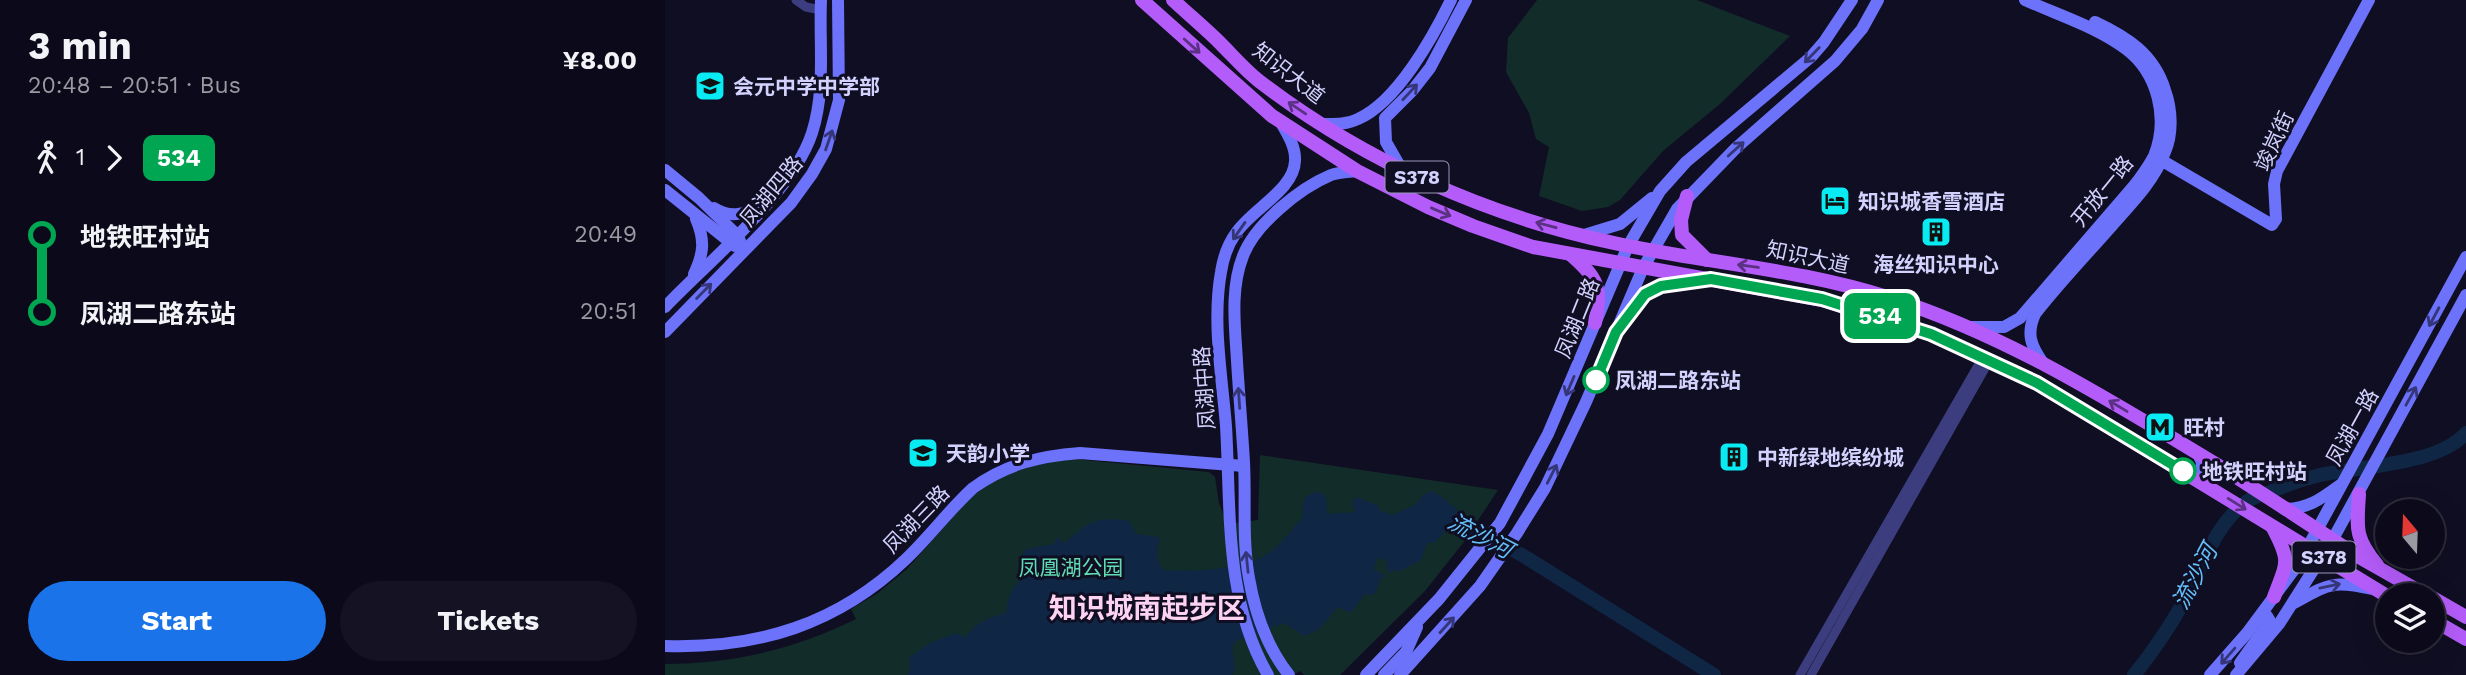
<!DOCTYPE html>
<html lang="en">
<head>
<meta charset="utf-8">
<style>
  :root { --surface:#0c0a1a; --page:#151323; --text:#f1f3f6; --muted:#9a9aa2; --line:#2c2b39; --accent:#1a73e8 }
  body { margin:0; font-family:"Work Sans","Noto Sans SC",sans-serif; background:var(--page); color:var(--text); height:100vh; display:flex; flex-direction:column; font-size:26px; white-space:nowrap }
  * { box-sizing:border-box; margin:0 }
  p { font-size:23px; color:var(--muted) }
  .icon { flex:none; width:38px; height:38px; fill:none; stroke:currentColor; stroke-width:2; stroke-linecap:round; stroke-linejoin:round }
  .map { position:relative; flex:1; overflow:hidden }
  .sheet { display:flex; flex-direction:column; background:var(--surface); width:665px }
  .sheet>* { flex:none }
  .badge { padding:0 14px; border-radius:10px; font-size:24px; line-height:46px }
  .needle { width:46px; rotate:341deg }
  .tools { position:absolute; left:1710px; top:499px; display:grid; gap:14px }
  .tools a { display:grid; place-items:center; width:70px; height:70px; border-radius:50%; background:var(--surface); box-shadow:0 7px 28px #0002,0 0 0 2px var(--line); font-size:35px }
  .map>.badge { position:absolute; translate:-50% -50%; box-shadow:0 0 0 4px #fff }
  .legs { display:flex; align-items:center; gap:10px; height:77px; padding:0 28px; font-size:23px }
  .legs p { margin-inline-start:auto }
  .head { display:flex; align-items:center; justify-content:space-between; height:119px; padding:0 28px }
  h1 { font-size:38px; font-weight:700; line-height:52px }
  .primary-button { display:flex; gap:14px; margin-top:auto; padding:14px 28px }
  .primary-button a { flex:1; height:80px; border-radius:42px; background:var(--accent); color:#fff; font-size:28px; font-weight:700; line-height:80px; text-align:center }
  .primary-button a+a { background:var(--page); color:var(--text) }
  ul { padding:0 28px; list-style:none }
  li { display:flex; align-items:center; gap:24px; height:77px; font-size:26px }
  li i { display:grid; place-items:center; width:10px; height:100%; margin:0 9px; background:currentColor }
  li i::after { content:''; width:18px; height:18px; margin:-9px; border:5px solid; border-radius:50%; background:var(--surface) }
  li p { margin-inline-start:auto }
  li:first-child i { background:linear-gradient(#0000 50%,currentColor 0) }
  li:last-child i { background:linear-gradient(currentColor 50%,#0000 0) }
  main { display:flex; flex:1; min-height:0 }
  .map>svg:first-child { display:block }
  .green { fill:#122c29 }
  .water { fill:#0f2745 }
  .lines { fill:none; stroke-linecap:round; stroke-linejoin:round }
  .river { stroke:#0f2745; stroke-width:14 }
  .street { stroke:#3b3d7f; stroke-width:9 }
  .secondary { stroke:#6c72fa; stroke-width:12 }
  .primary { stroke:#b45cf9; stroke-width:14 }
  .primary-bridge { stroke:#b45cf9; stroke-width:14 }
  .oneway { stroke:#5a3183 }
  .oneway2 { stroke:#353678 }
  .line-1-casing { stroke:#fff; stroke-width:16 }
  .line-1 { stroke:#00a651; stroke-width:10 }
  .stop-1-dot { fill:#fff; stroke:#00a651; stroke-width:3.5 }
  .labels { text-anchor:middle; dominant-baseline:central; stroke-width:6; stroke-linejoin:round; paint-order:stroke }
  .shield { fill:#100e22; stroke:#9896bb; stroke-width:2 }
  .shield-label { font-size:19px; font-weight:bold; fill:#d3d1fd }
  .street-label { font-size:21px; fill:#d3d1fd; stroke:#100e22 }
  .poi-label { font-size:21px; font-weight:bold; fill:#d3d1fd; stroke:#100e22; text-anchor:start }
  .stop-label { font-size:21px; font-weight:bold; fill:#d3d1fd; stroke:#100e22; text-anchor:start }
  .park-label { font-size:21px; fill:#60dbb3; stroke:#100e22 }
  .water-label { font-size:23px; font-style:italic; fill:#63bef9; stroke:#100e22 }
  .district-label { font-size:28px; font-weight:bold; fill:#fdd3f1; stroke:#100e22 }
</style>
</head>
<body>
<main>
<section class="sheet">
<div class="head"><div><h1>3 min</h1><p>20:48 – 20:51 · Bus</p></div><b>¥8.00</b></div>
<div class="legs"><svg class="icon" aria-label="walk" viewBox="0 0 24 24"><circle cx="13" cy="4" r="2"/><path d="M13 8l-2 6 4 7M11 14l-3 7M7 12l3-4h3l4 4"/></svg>1<svg class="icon" aria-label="forward" viewBox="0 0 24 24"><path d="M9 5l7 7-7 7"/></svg><b class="badge" style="background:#00a651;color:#fff">534</b></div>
<ul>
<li><i style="color:#00a651"></i><b>地铁旺村站</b><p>20:49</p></li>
<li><i style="color:#00a651"></i><b>凤湖二路东站</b><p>20:51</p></li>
</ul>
<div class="primary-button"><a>Start</a><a>Tickets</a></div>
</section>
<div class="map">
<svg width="1801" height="675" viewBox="0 0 1801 675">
  <rect width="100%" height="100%" fill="#100e22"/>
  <g class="green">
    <polygon points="872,0 1032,0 1125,36 1055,104 998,151 955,200 943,207 917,211 874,196 884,147 871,139 864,113 841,72 843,38"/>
    <path d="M595 455 833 490 798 543 760 591 675 675H639L635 671 629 675H0V664C69 664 129 649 191 619L186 609 213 593 242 569 303 500 319 487 334 477 366 464 409 459 544 472 550 477 554 503 562 524 593 520Z"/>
  </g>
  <path class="water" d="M765 491C779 495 781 503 792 509L784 527 769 543H762L756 560 733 572 730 570 724 573 722 570 721 560 715 558 711 560 709 569 721 576 716 578 710 594 699 595 686 613 673 607 654 629 640 636 619 623 571 641 567 647 570 670 567 675H243L242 672 245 670 244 658 265 643 291 633 299 637 303 635C309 623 328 616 341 613 342 609 342 605 343 601 349 582 362 581 354 558L361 549 389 544 392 537 400 543C423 522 432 516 464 521L471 534 494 537 492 556 497 570C527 572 572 570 599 556 614 548 627 529 638 517 637 502 639 492 656 492L661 498 662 514 690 512 687 502 692 497 714 506V510L727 515 750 505 758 495Z"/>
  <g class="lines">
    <g class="river">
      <polyline points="770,514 788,516 862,558 1049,675"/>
      <path d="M1469 675C1487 653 1503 629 1517 605 1538 570 1546 528 1581 502 1587 497 1597 495 1605 492 1621 485 1638 479 1655 475 1696 466 1773 465 1801 433"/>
    </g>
    <g class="street">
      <polyline points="131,0 141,7 156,10"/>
      <polyline points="1135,675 1318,357"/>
      <polyline points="1146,675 1324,361"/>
    </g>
    <g class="secondary">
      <path d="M655 124C668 124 681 125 693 119 732 102 768 37 786 0"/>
      <polyline points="1496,160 1607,225 1611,219 1609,184 1612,171 1704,0"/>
      <polyline points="0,170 34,198 72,235 75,241"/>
      <polyline points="737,170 721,142 720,118 747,91 765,68 801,0"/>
      <polyline points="0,190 70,246"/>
      <path d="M49 208C65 218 78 215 94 206"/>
      <polyline points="919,235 955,224 987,198"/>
      <path d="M29 274C39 253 40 240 31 219"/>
      <path d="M0 307C45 260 127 194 147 133 161 90 154 44 156 0"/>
      <path d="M964 314C989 281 1000 286 1038 280"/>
      <path d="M1306 327H1339L1355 318 1468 187C1476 177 1483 167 1489 156 1504 119 1493 73 1461 49 1432 27 1393 15 1360 0"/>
      <polyline points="0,332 126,203 147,174 161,149 174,100 173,0"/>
      <path d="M1378 363C1366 346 1361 334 1370 314 1395 282 1424 252 1451 221 1469 201 1490 179 1500 152 1508 134 1507 109 1500 90 1489 54 1462 37 1430 22"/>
      <polyline points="1520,472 1529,474 1536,470 1537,462 1533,454"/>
      <path d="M1621 509C1645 508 1657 498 1675 485"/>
      <path d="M1629 603C1664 584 1667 580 1707 589"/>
      <path d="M0 646C93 649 173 624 241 559 265 536 284 510 308 488 341 464 375 456 415 453L579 466"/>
      <polyline points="1575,663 1605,621 1602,616 1592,620"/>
      <path d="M603 675C559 599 566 510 561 426 557 376 547 322 556 272 558 259 563 244 571 233 587 209 629 190 630 161 631 147 622 133 615 121"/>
      <path d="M624 675C602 647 590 613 584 578 577 539 581 500 579 462 577 428 574 394 572 361 570 326 565 289 578 256 590 224 635 188 666 175 674 172 684 172 692 171"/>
      <polyline points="701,675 774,599 835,523 883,434 963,246 995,191 1021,162 1146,57 1159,42 1187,0"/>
      <polyline points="719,675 741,652 752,627"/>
      <polyline points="735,675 815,586 852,533 880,488 921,402 978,268 1012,209 1071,148 1170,61 1197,29 1213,0"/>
      <polyline points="1545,675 1582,633 1634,563 1801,257"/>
      <polyline points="1571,675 1614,624 1668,539 1801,295"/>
    </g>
    <g class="primary">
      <polyline points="477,0 607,116 692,171 763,207 808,226 868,247 1157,300 1208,314 1266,334 1372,383 1722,596"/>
      <path d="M508 0C524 15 541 29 556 44 568 56 580 70 594 81 697 160 821 216 949 243 1041 263 1135 269 1225 298 1345 336 1452 405 1559 469"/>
      <polyline points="1022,196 1016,220 1017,235 1042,260"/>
      <path d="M905 254C933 278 937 287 930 323"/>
      <path d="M1694 494C1692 528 1689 537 1712 565"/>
      <polyline points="1621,509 1694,557 1761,595"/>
      <path d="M1608 528C1626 562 1622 562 1609 597"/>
      <polyline points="1768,598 1801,617"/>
      <polyline points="1768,620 1801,639"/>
    </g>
    <polyline class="primary-bridge" points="1559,469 1621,509"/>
  </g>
  <defs><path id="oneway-shaft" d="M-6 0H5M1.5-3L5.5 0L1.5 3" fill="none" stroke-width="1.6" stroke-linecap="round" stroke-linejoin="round" transform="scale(1.75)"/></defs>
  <g class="oneway">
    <use href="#oneway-shaft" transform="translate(527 46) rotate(42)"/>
    <use href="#oneway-shaft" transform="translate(632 108) rotate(-146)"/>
    <use href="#oneway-shaft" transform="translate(776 212) rotate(23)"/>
    <use href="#oneway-shaft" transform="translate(881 225) rotate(-165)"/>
    <use href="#oneway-shaft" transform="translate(1083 266) rotate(-172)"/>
    <use href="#oneway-shaft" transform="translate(1453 406) rotate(-149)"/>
    <use href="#oneway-shaft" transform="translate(1572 504) rotate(32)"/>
  </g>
  <g class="oneway2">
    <use href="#oneway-shaft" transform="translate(1147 55) rotate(134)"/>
    <use href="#oneway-shaft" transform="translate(745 92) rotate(-47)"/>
    <use href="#oneway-shaft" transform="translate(164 140) rotate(-71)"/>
    <use href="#oneway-shaft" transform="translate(1071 149) rotate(-42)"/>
    <use href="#oneway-shaft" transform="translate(574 231) rotate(125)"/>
    <use href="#oneway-shaft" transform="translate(39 291) rotate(-45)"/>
    <use href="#oneway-shaft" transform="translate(1769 317) rotate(118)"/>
    <use href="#oneway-shaft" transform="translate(905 386) rotate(113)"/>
    <use href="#oneway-shaft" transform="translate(1746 396) rotate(-61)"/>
    <use href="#oneway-shaft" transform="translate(574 398) rotate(-94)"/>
    <use href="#oneway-shaft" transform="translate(887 474) rotate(-63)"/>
    <use href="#oneway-shaft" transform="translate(582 562) rotate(-96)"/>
    <use href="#oneway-shaft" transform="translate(1665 586) rotate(-12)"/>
    <use href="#oneway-shaft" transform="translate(782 625) rotate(-48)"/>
    <use href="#oneway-shaft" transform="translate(1563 656) rotate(131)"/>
  </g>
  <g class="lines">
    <g class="line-1-casing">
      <polyline id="line-1" points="931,380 951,332 980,294 996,286 1046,279 1157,299 1266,334 1372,383 1518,471"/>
    </g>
    <use href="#line-1" class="line-1"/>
  </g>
  <defs>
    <g id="school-square" transform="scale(1.575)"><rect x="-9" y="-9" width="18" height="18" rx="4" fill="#09ebf2" stroke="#100e22"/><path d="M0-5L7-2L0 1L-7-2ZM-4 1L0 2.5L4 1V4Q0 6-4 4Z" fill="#111"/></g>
    <g id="hotel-square" transform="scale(1.575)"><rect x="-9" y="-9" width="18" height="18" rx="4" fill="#09ebf2" stroke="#100e22"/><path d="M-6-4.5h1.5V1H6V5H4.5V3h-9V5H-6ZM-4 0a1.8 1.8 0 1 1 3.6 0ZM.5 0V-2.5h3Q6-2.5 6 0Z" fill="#111"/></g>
    <g id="building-square" transform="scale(1.575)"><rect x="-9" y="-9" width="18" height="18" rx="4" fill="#09ebf2" stroke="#100e22"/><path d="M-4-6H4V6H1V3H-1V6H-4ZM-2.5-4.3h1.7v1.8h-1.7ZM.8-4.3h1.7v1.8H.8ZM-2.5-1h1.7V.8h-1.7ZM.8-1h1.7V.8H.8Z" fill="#111"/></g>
    <g id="metro-square" transform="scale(1.575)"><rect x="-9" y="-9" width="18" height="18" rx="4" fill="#09ebf2" stroke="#100e22"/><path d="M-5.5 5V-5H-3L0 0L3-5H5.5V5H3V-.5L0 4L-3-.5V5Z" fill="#111"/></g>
  </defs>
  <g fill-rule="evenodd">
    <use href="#school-square" x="45" y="86"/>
    <use href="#hotel-square" x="1170" y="201"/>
    <use href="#building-square" x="1271" y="232"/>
    <use href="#metro-square" x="1495" y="427"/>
    <use href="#school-square" x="258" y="453"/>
    <use href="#building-square" x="1069" y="457"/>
  </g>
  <g class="stop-1-dot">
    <circle cx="931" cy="380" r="12"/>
    <circle cx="1518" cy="471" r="12"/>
  </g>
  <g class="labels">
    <g class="shield">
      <rect x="720.5" y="161.5" width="63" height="31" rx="5"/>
      <rect x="1627.5" y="541.5" width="63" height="31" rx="5"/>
    </g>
    <g class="shield-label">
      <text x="752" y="177">S378</text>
      <text x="1659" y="557">S378</text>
    </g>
    <g class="street-label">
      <text transform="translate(624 73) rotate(38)">知识大道</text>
      <text transform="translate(1609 141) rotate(-65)">竣岚街</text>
      <text transform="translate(106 191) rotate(-50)">凤湖四路</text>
      <text transform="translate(1437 191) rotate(-51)">开放一路</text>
      <text transform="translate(1143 257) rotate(12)">知识大道</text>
      <text transform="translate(912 318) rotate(-68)">凤湖二路</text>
      <text transform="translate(539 388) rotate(-94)">凤湖中路</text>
      <text transform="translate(1687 427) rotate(-61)">凤湖一路</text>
      <text transform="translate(251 519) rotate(-46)">凤湖三路</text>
    </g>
    <g class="poi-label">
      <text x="68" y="86">会元中学中学部</text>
      <text x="1193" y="201">知识城香雪酒店</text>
      <text x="1271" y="264" text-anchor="middle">海丝知识中心</text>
      <text x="1518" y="427">旺村</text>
      <text x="281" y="453">天韵小学</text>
      <text x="1092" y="457">中新绿地缤纷城</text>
    </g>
    <g class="stop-label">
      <text x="950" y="380">凤湖二路东站</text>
      <text x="1537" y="471">地铁旺村站</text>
    </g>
    <g class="park-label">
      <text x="406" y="567">凤凰湖公园</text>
    </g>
    <g class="water-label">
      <text transform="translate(815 536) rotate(28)">流沙河</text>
      <text transform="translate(1530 577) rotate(-62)">流沙河</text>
    </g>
    <g class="district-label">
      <text x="482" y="608">知识城南起步区</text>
    </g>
  </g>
</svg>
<div class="tools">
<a><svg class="needle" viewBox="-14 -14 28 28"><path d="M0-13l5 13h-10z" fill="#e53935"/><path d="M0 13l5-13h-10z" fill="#9a9aa2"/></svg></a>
<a><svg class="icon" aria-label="layers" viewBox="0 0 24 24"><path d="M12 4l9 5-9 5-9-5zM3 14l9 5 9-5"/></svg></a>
</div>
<b class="badge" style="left:1215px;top:316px;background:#00a651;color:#fff">534</b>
</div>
</main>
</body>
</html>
